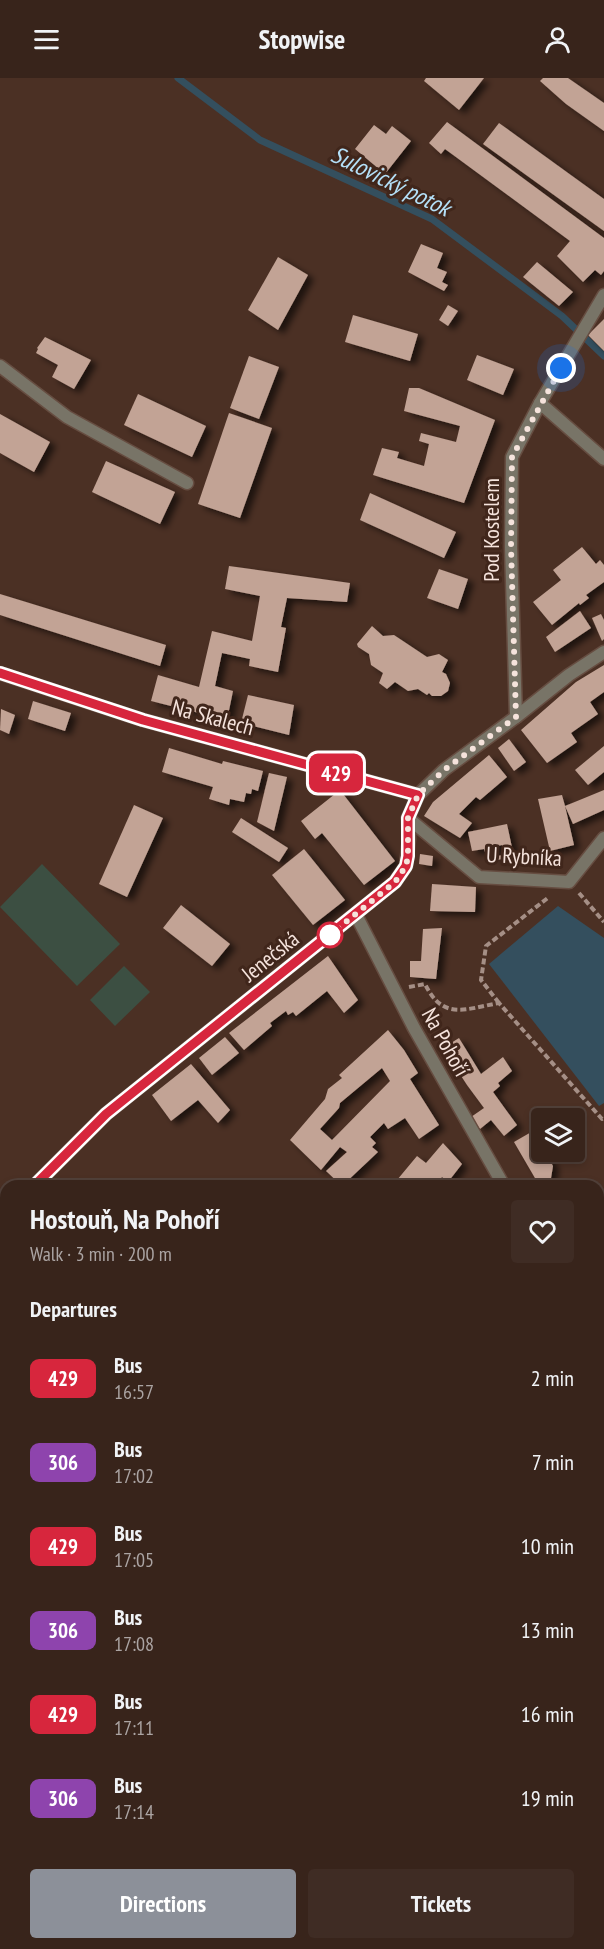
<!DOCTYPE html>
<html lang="en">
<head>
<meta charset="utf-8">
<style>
  :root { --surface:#38241b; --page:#3f2c24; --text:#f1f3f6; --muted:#aba4a3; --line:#52413a; --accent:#8c9099 }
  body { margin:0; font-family:"PT Sans Narrow",sans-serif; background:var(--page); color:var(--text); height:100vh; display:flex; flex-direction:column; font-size:22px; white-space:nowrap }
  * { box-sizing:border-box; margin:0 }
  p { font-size:20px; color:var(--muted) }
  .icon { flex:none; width:33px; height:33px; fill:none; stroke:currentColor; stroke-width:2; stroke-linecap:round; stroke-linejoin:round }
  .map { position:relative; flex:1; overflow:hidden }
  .sheet { position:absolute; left:0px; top:1102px; width:604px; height:770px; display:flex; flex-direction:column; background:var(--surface); border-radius:18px 18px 0 0; box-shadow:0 3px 9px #0003,0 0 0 2px var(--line) }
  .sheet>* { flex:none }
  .badge { padding:0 12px; border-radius:9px; font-size:21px; line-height:39px }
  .tools { position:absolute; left:531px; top:1030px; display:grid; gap:12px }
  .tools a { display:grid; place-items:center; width:54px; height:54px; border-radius:6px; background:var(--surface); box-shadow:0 3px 9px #0003,0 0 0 2px var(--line); font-size:30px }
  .you { position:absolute; width:30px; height:30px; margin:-15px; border:4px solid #fff; border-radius:50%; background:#1a73e8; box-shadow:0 0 0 9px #1a73e833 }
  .map>.badge { position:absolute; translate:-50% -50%; box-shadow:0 0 0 3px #fff }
  h2 { padding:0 30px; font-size:22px; line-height:54px }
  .round { display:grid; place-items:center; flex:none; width:63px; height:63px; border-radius:6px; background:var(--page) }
  .overview { display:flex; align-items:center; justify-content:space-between; height:102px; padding:0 30px }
  h1 { font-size:28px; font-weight:800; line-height:45px }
  .primary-button { display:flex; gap:12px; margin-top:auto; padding:12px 30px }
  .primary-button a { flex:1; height:69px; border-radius:6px; background:var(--accent); color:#fff; font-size:24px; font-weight:800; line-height:69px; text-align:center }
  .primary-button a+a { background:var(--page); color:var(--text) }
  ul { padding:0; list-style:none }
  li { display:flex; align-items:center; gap:18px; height:84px; padding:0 30px }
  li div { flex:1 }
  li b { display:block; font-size:22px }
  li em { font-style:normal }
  li .badge { min-width:66px; font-weight:700; text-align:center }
  header { display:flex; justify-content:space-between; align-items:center; height:78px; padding:0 30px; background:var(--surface); font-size:27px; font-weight:800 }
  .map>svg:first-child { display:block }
  .green { fill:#3c4f42 }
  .water { fill:#344f5e }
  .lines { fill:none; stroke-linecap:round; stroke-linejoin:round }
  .stream { stroke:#344f5e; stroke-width:7 }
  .building { fill:#c2a395; fill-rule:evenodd; filter:url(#shadow) }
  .minor-casing { stroke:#664d41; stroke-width:15 }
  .tertiary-casing { stroke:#664d41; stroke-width:15 }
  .path { stroke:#a58f86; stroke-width:4; stroke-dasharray:6 3; stroke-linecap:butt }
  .minor { stroke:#787467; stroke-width:12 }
  .tertiary { stroke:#787467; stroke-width:12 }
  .line-casing { stroke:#fff; stroke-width:14 }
  .line { stroke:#d7263d; stroke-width:9 }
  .walk { stroke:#f5e3dc; stroke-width:6; stroke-dasharray:0 10.8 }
  .stop-dot { fill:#fff; stroke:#d7263d; stroke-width:3 }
  .labels { text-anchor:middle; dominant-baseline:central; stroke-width:6; stroke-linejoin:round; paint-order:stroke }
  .street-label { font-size:22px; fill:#f5e3dc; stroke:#40261b }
  .water-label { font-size:24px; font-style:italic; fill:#b4e0f8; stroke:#40261b }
</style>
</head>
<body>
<header><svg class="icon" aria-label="menu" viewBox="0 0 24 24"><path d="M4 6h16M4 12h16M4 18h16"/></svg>Stopwise<svg class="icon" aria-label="person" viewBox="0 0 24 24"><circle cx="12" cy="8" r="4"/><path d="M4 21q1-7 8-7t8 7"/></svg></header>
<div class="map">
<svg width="604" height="1871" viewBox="0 0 604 1871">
  <defs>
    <filter id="shadow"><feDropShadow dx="6" dy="4" stdDeviation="3" flood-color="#0009"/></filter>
  </defs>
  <rect width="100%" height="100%" fill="#4b3024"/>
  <g class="green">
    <polygon points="42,786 120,866 77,908 0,829"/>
    <polygon points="124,888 150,914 115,948 90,922"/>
  </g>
  <polygon class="water" points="558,828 604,860 604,1025 599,1028 489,886"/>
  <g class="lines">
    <polyline class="stream" points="178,0 260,62 432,141 562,238 604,278"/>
  </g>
  <g class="building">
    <polygon points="426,0 484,0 459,32 424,3"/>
    <polygon points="543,0 568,0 604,25 604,53 566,26 540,3"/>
    <polygon points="447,44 604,160 604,193 601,197 595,192 583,204 557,178 570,163 445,71 441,76 429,65"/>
    <polygon points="499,45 604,121 604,153 483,66"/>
    <polygon points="374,47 386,56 392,48 411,63 385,96 355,71"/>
    <polygon points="421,166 443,175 437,190 447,194 442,204 448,207 444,213 408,194"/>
    <polygon points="278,179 308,197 278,252 248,232"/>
    <polygon points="537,184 573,214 559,228 523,199"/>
    <polygon points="448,227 458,233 448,248 439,242"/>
    <polygon points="353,237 418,256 410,283 345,264"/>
    <polygon points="604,241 604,273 588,257"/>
    <polygon points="45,259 91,282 74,311 52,299 58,287 36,275 38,271 37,270"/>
    <polygon points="477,277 514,291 503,317 467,302"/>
    <polygon points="249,278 279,289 259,341 230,330"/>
    <polygon points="409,310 419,310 495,342 464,425 373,397 382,370 399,374 397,380 424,388 429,366 419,363 421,355 456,364 460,348 404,333"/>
    <polygon points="138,316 206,348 192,379 124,347"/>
    <polygon points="229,335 272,350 240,440 198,426"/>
    <polygon points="0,336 50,364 34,394 0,375"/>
    <polygon points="106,383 175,414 160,446 92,414"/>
    <polygon points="370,415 456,454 444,480 360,442"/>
    <polygon points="582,469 596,486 600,482 604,487 604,504 586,517 589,520 580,527 579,525 552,547 533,524 561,502 553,492"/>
    <polygon points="229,488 350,505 347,524 287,520 281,549 286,550 278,594 249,588 250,581 222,575 215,608 233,613 227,642 151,623 158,597 199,609 212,553 252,563 260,518 225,511"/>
    <polygon points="439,491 468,501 458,531 427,520"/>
    <polygon points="0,516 166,567 160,588 0,537"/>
    <polygon points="580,533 591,550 555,574 546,559"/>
    <polygon points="601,536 604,542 604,561 602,563 592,540"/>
    <polygon points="372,548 383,558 394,557 427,579 439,576 448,582 442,594 446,596 450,605 448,613 441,618 432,618 429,615 427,617 418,611 408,613 395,604 387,611 379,605 383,595 371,587 369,576 358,569 357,566"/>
    <polygon points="604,587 604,614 590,624 598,636 571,655 577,664 547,685 521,652 576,604"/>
    <polygon points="248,617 294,627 289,657 241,645"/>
    <polygon points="33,623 71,635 65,653 28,641"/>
    <polygon points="1,631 15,637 9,656 0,652"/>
    <polygon points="509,661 526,684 514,693 498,670"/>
    <polygon points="604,668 604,694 588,707 575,692"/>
    <polygon points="169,670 222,686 223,683 263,693 258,713 252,711 251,716 246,715 244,724 230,721 229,727 209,721 213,709 162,694"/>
    <polygon points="489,677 507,699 480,722 476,719 459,736 472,745 460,760 424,738 433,724"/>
    <polygon points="269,695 287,699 274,753 257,744"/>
    <polygon points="340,712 395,783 364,807 322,755 315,761 301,743"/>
    <polygon points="604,712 604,732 573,746 565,728 574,767 550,773 538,721 562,717 565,728"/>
    <polygon points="134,727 163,740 127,819 99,806"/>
    <polygon points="241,740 288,770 279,784 232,754"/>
    <polygon points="507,746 514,779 497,782 496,778 504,777 502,767 494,769 496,775 486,777 484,771 472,773 468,754"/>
    <polygon points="304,771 345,822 313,847 272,797"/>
    <polygon points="420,776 433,778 432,788 419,786"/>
    <polygon points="432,806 476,809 475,834 430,833"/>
    <polygon points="181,827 230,866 212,888 163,850"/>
    <polygon points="442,850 436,901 410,899 410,883 421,883 423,851"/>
    <polygon points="328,878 358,922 344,935 327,913 296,938 293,934 288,937 286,933 270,945 272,948 244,972 229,955"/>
    <path d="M388 952 404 972 418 995 410 1001 439 1047 419 1061 405 1040 388 1051 384 1045 370 1059 376 1065 372 1069 378 1074 342 1108 326 1093 347 1074 340 1069 321 1092 290 1062 325 1021 328 1011 342 1000 339 997ZM382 990 390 1003 332 1062 320 1051 339 1030 340 1025Z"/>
    <polygon points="225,959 239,975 212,997 199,980"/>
    <polygon points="459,960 481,996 503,979 512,993 498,1005 500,1008 493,1014 517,1047 504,1058 491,1042 480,1051 471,1039 484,1030 467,1007 443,970"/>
    <polygon points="191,986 230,1032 218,1045 198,1022 171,1043 152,1017"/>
    <polygon points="533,1053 542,1068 542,1074 545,1074 553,1088 551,1100 539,1107 514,1064"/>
    <polygon points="443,1065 462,1086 448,1104 442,1099 435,1108 392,1108 417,1078 426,1085"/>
    <polygon points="473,1100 479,1108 463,1108"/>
    <polygon points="598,1111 604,1118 604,1151 598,1156"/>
    <polygon points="604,1191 604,1243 598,1245 598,1193"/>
    <polygon points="604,1250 604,1270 602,1271 598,1265 598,1252"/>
    <polygon points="599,1342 604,1356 604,1362 598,1364"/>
    <polygon points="604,1365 604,1411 598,1398 598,1367"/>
    <polygon points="604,1434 604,1451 598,1454 598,1436"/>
    <polygon points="598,1490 604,1499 604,1505 598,1509"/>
    <polygon points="0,1500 4,1504 6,1502 6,1543 0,1539"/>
    <polygon points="598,1797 604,1804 604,1852 598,1856"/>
    <polygon points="14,1866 53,1866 58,1870 10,1871"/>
    <polygon points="299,1866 344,1866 340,1871 306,1871"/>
  </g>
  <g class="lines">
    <g class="minor-casing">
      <g id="minor">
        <polyline points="0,288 67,339 187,405"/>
        <polyline points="540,325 604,381"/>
        <polyline points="516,639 511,469 512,379 540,325 604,217"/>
        <polyline points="408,740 479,799 569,804 604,760"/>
        <polyline points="356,837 414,950 504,1108"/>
        <polyline points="598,1294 604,1306"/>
        <polyline points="0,1447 6,1453"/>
        <polyline points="598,1754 604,1761"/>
        <polyline points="0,1777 6,1769"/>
        <polyline points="403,1866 408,1871"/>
      </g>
    </g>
    <g class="tertiary-casing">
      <g id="tertiary">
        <polyline points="0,595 143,642 418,717"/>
        <polyline points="34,1108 106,1036 395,804 406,788 409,761 408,740 418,717 444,692 516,639 569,597 604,574"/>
        <polyline points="0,1143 6,1137"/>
      </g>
    </g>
    <g class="path">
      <polyline points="579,815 604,844"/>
      <path d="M409 909 425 906C443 943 465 931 499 925L602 1041 604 1040"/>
      <polyline points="499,925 481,902 486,868 549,819"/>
    </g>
    <use href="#minor" class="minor"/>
    <use href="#tertiary" class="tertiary"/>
  </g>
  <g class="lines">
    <g class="line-casing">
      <polyline id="line" points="0,595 143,642 418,717 408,740 408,778 406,788 395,804 106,1036 34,1108"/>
    </g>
    <use href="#line" class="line"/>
    <polyline class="walk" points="330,857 395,804 406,788 408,778 408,740 418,717 444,692 516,639 511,469 512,379 561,290"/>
  </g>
  <circle class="stop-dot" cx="330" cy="857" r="12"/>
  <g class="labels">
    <g class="street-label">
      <text transform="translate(491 452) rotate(-90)">Pod Kostelem</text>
      <text transform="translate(213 639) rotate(15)">Na Skalech</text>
      <text transform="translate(524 778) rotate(3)">U Rybníka</text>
      <text transform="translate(270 878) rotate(-39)">Jenečská</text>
      <text transform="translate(446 964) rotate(61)">Na Pohoří</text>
    </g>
    <g class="water-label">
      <text transform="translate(391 103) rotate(26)">Sulovický potok</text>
    </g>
  </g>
</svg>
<div class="tools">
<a><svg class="icon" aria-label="layers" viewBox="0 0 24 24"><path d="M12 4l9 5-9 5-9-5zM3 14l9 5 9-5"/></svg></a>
</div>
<div class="you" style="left:561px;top:290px"></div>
<b class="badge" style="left:336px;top:695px;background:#d7263d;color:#fff">429</b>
<section class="sheet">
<div class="overview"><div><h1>Hostouň, Na Pohoří</h1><p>Walk · 3 min · 200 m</p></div><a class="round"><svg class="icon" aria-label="heart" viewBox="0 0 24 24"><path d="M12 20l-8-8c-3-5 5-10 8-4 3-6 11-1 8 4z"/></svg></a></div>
<h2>Departures</h2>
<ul>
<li><span class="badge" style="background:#d7263d;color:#fff">429</span><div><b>Bus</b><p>16:57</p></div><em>2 min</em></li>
<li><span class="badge" style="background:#8e44ad;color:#fff">306</span><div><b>Bus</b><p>17:02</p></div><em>7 min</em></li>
<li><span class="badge" style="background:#d7263d;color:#fff">429</span><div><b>Bus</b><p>17:05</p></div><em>10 min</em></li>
<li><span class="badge" style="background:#8e44ad;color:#fff">306</span><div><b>Bus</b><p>17:08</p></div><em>13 min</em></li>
<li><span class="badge" style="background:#d7263d;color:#fff">429</span><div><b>Bus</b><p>17:11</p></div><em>16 min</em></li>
<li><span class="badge" style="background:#8e44ad;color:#fff">306</span><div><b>Bus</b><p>17:14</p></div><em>19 min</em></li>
</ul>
<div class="primary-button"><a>Directions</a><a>Tickets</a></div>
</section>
</div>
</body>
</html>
